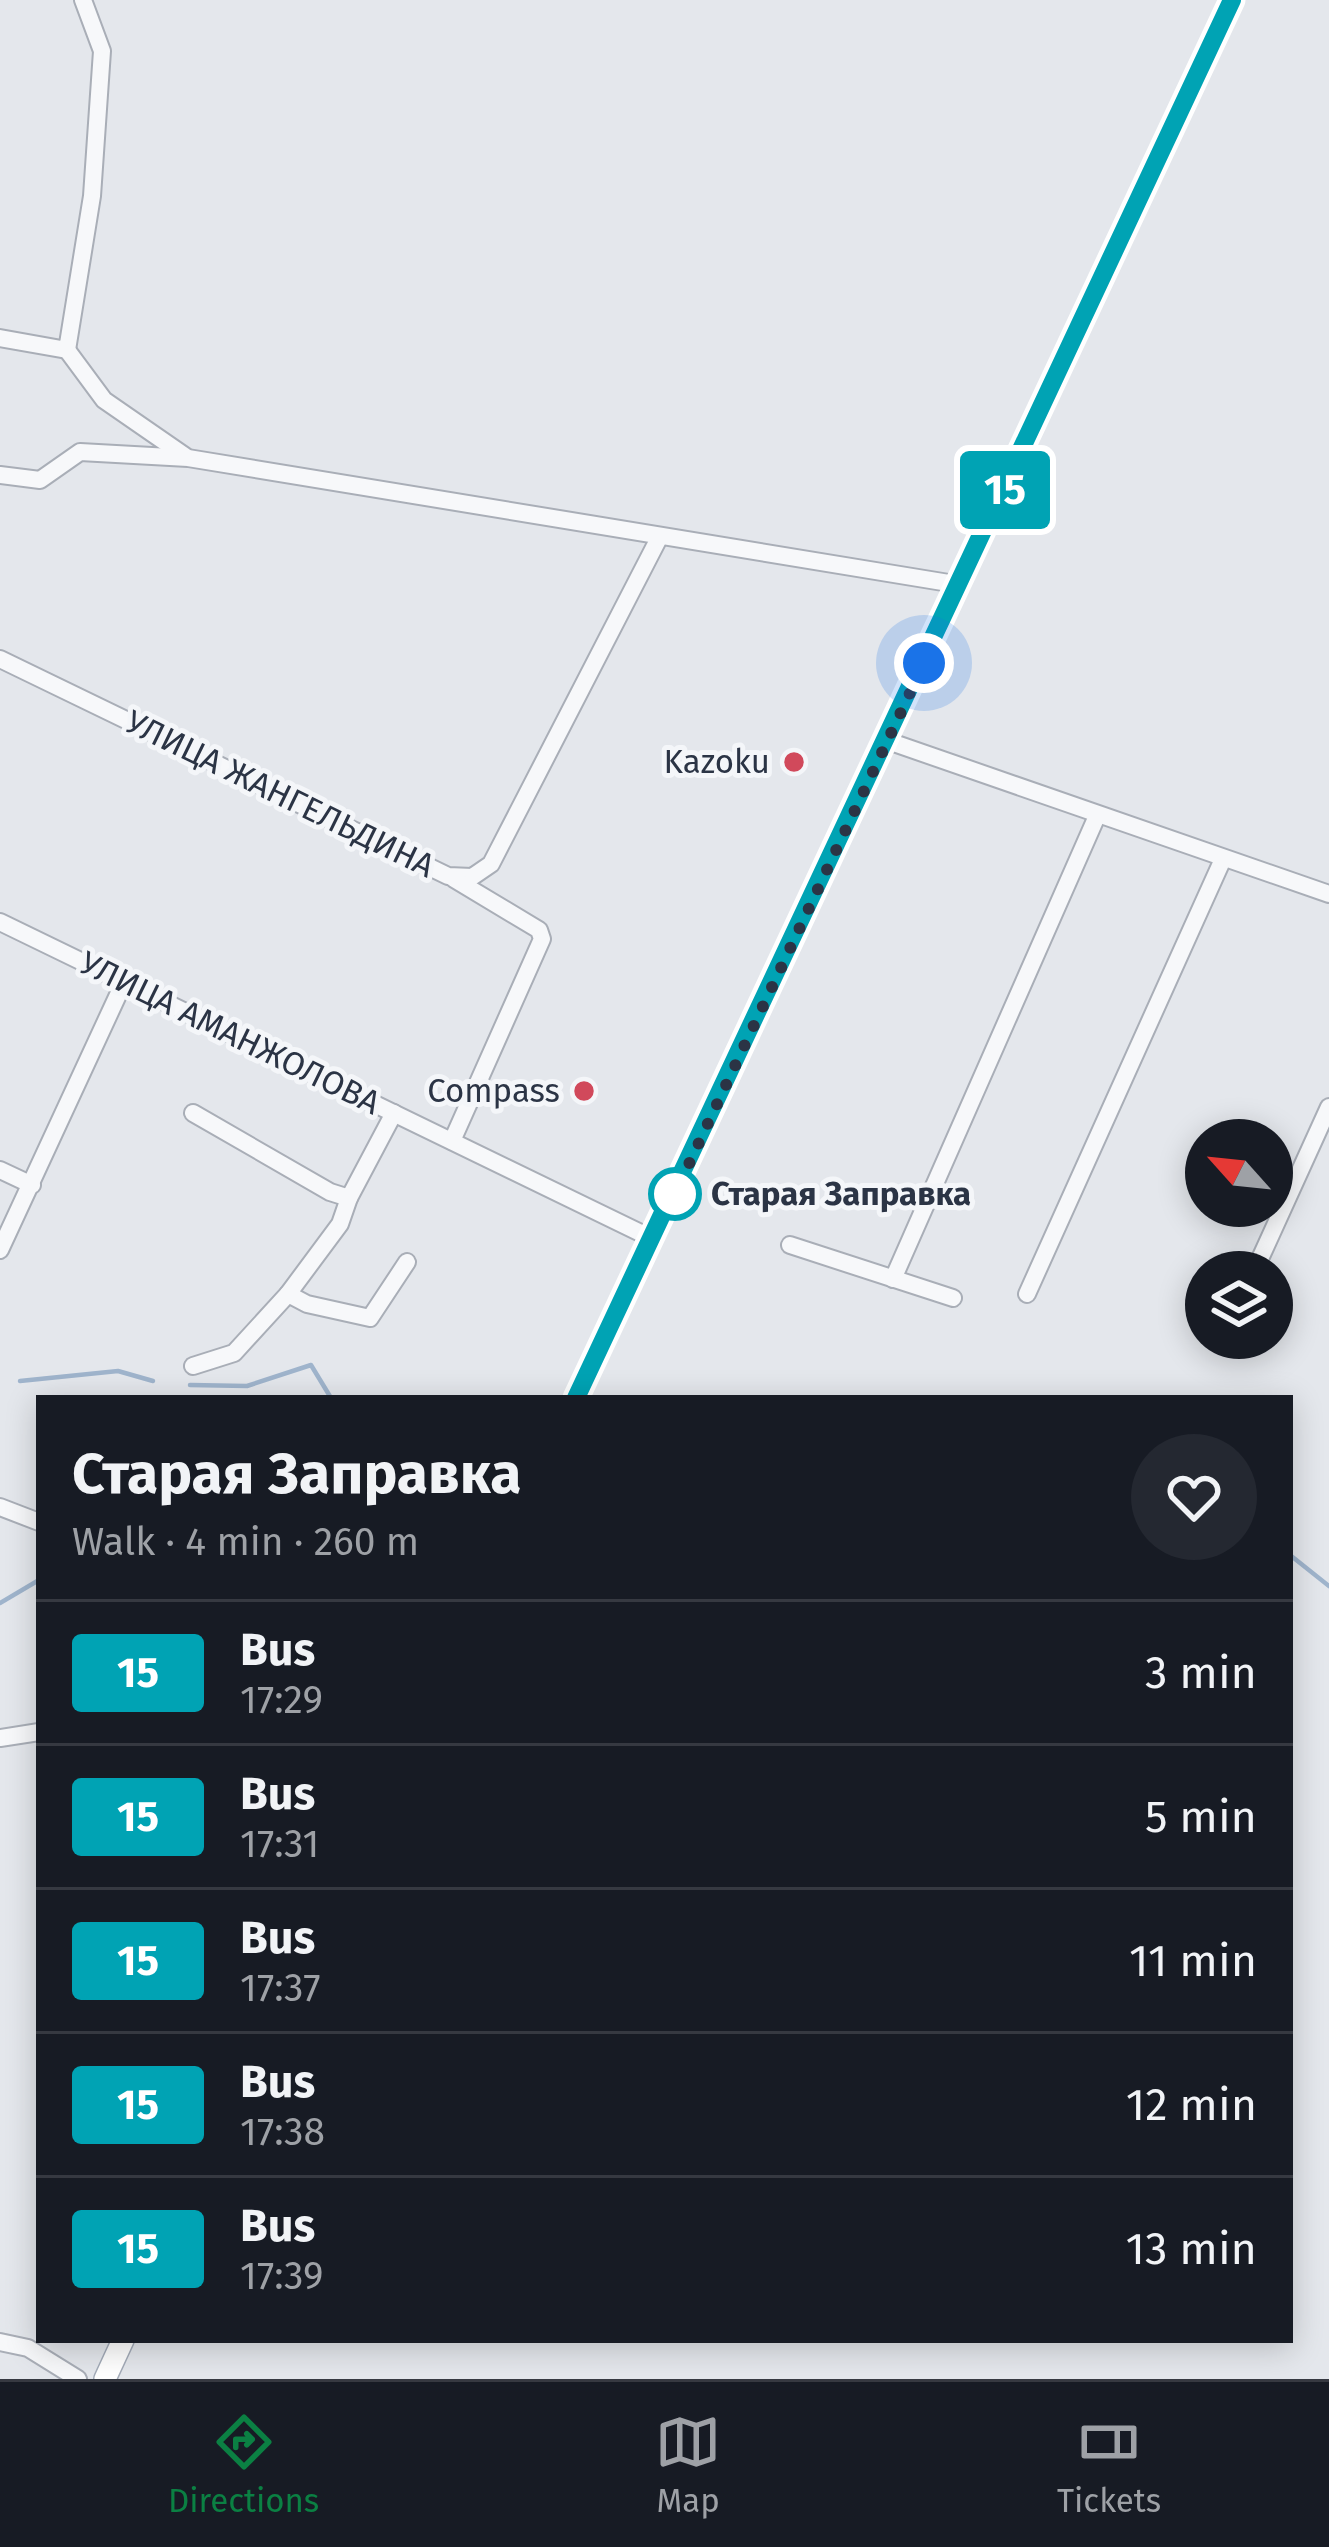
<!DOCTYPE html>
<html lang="en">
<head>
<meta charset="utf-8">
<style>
  :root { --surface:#171b24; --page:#242831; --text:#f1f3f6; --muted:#9ea1a6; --line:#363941; --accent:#0b8043 }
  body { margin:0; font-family:"Fira Sans",sans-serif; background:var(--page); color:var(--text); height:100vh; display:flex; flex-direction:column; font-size:45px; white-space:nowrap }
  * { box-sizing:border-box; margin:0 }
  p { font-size:39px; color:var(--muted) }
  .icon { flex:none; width:66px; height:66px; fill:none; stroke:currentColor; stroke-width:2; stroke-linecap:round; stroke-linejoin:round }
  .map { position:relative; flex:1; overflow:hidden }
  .details { position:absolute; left:36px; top:1395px; width:1257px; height:948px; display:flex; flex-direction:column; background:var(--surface); border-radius:0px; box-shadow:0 6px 30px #0003 }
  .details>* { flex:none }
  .badge { padding:0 24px; border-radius:9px; font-size:42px; line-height:78px }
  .needle { width:78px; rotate:297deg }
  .fabs { position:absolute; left:1185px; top:1119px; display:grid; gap:24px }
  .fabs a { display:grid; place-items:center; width:108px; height:108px; border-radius:50%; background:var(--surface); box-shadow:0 6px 30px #0003; font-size:60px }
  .you { position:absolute; width:60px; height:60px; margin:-30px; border:9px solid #fff; border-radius:50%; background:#1a73e8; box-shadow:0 0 0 18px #1a73e833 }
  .map>.badge { position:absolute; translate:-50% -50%; box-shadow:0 0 0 6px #fff }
  .round { display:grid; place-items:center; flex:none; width:126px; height:126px; border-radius:63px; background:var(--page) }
  .summary { display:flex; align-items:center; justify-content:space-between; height:204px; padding:0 36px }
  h1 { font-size:57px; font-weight:700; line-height:90px }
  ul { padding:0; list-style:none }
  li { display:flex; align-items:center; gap:36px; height:144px; padding:0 36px; border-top:3px solid var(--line) }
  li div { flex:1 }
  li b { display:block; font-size:45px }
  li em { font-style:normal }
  li .badge { min-width:132px; font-weight:700; text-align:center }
  .menu { display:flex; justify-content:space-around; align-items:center; height:168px; border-top:3px solid var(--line); background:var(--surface); font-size:33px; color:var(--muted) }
  .menu a { display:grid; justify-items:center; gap:6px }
  .menu .selected { color:var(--accent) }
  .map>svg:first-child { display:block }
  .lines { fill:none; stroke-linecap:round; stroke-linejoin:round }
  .stream { stroke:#9fb4cc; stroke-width:4.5 }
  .minor-casing { stroke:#a9aeb7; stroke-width:20 }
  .major-casing { stroke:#a3abb8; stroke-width:24 }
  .minor { stroke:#f7f8fa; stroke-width:16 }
  .major { stroke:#fff; stroke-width:21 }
  .line-casing { stroke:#fff; stroke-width:27 }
  .line { stroke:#00a3b4; stroke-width:18 }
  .walk { stroke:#2b3445; stroke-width:12; stroke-dasharray:0 21.6 }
  .poi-dot { fill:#d1495b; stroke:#f4f6f9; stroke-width:4.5 }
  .stop-dot { fill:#fff; stroke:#00a3b4; stroke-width:6 }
  .labels { text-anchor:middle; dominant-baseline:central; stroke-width:10; stroke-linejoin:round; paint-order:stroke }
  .poi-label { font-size:33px; fill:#2b3445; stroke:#f4f6f9; text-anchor:end }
  .street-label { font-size:33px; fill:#2b3445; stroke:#f4f6f9 }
  .stop-label { font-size:33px; font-weight:bold; fill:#2b3445; stroke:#f4f6f9; text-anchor:start }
</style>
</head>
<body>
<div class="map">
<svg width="1329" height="2379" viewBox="0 0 1329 2379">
  <rect width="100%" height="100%" fill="#e4e7ec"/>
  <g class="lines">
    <g class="stream">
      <polyline points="20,1381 118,1371 153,1381"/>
      <polyline points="190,1385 247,1386 311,1365 331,1398"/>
      <polyline points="1290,1555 1329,1586"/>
      <polyline points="0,1603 39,1580"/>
    </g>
    <g class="minor-casing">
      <g id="minor">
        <polyline points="0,338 67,350 92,196 102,51 83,0"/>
        <polyline points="67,350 104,400 185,456"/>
        <polyline points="0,475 40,480 80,452 188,458 961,585"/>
        <polyline points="0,659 448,876 472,877 491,864 658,540"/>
        <polyline points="888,741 1329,894"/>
        <polyline points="0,922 653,1239"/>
        <polyline points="193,1113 330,1192 349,1198 394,1113"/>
        <polyline points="452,1141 542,939 539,930 454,879"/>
        <polyline points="0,1170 32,1185"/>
        <polyline points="349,1198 340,1224 288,1294 307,1304 370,1318 407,1262"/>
        <polyline points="790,1245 953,1298"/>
        <polyline points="0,1250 124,982"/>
        <polyline points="1254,1272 1329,1107"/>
        <polyline points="893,1279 1097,816"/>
        <polyline points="1027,1294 1223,859"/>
        <polyline points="1222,1342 1224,1338"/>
        <polyline points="193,1366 234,1353 288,1294"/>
        <polyline points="0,1507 39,1522"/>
        <polyline points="0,1738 39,1732"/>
        <polyline points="0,2342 28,2348 78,2379"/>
      </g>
    </g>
    <g class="major-casing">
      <g id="major">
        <polyline points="576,1398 1232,0"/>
        <polyline points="105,2379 123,2340"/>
      </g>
    </g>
    <use href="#minor" class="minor"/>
    <use href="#major" class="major"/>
  </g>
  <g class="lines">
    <g class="line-casing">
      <polyline id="line" points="576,1398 1232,0"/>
    </g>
    <use href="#line" class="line"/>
    <polyline class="walk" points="675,1194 673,1198 924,663"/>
  </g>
  <g class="poi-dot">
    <circle cx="794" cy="762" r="12"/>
    <circle cx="584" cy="1091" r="12"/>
  </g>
  <circle class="stop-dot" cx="675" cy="1194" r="24"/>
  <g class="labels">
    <g class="poi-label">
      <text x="770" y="762">Kazoku</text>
      <text x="560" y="1091">Compass</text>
    </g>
    <g class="street-label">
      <text transform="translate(280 794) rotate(26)">УЛИЦА ЖАНГЕЛЬДИНА</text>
      <text transform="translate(230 1033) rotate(26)">УЛИЦА АМАНЖОЛОВА</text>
    </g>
    <g class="stop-label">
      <text x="711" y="1194">Старая Заправка</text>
    </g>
  </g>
</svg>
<div class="fabs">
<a><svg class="needle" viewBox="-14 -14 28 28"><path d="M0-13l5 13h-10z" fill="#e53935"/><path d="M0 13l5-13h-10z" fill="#9ea1a6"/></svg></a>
<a><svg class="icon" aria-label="layers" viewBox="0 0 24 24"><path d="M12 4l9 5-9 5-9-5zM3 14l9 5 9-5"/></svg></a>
</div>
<div class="you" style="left:924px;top:663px"></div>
<b class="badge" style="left:1005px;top:490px;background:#00a3b4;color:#fff">15</b>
<section class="details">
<div class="summary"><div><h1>Старая Заправка</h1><p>Walk · 4 min · 260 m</p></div><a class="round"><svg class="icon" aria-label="heart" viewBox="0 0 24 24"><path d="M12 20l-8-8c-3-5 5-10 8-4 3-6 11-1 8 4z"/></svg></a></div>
<ul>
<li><span class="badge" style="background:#00a3b4;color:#fff">15</span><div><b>Bus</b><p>17:29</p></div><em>3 min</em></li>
<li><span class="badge" style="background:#00a3b4;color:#fff">15</span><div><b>Bus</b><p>17:31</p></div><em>5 min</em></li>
<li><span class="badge" style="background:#00a3b4;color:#fff">15</span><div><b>Bus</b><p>17:37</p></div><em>11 min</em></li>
<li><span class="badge" style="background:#00a3b4;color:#fff">15</span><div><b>Bus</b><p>17:38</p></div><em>12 min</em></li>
<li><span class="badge" style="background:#00a3b4;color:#fff">15</span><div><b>Bus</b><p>17:39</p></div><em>13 min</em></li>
</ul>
</section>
</div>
<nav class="menu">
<a class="selected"><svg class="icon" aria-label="directions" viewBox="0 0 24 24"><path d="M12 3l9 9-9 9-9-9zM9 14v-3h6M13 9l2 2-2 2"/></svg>Directions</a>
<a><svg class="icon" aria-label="map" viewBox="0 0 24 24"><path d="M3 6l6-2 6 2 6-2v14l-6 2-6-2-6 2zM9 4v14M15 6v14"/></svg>Map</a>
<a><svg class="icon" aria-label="tickets" viewBox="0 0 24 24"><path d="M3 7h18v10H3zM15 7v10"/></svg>Tickets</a>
</nav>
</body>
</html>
